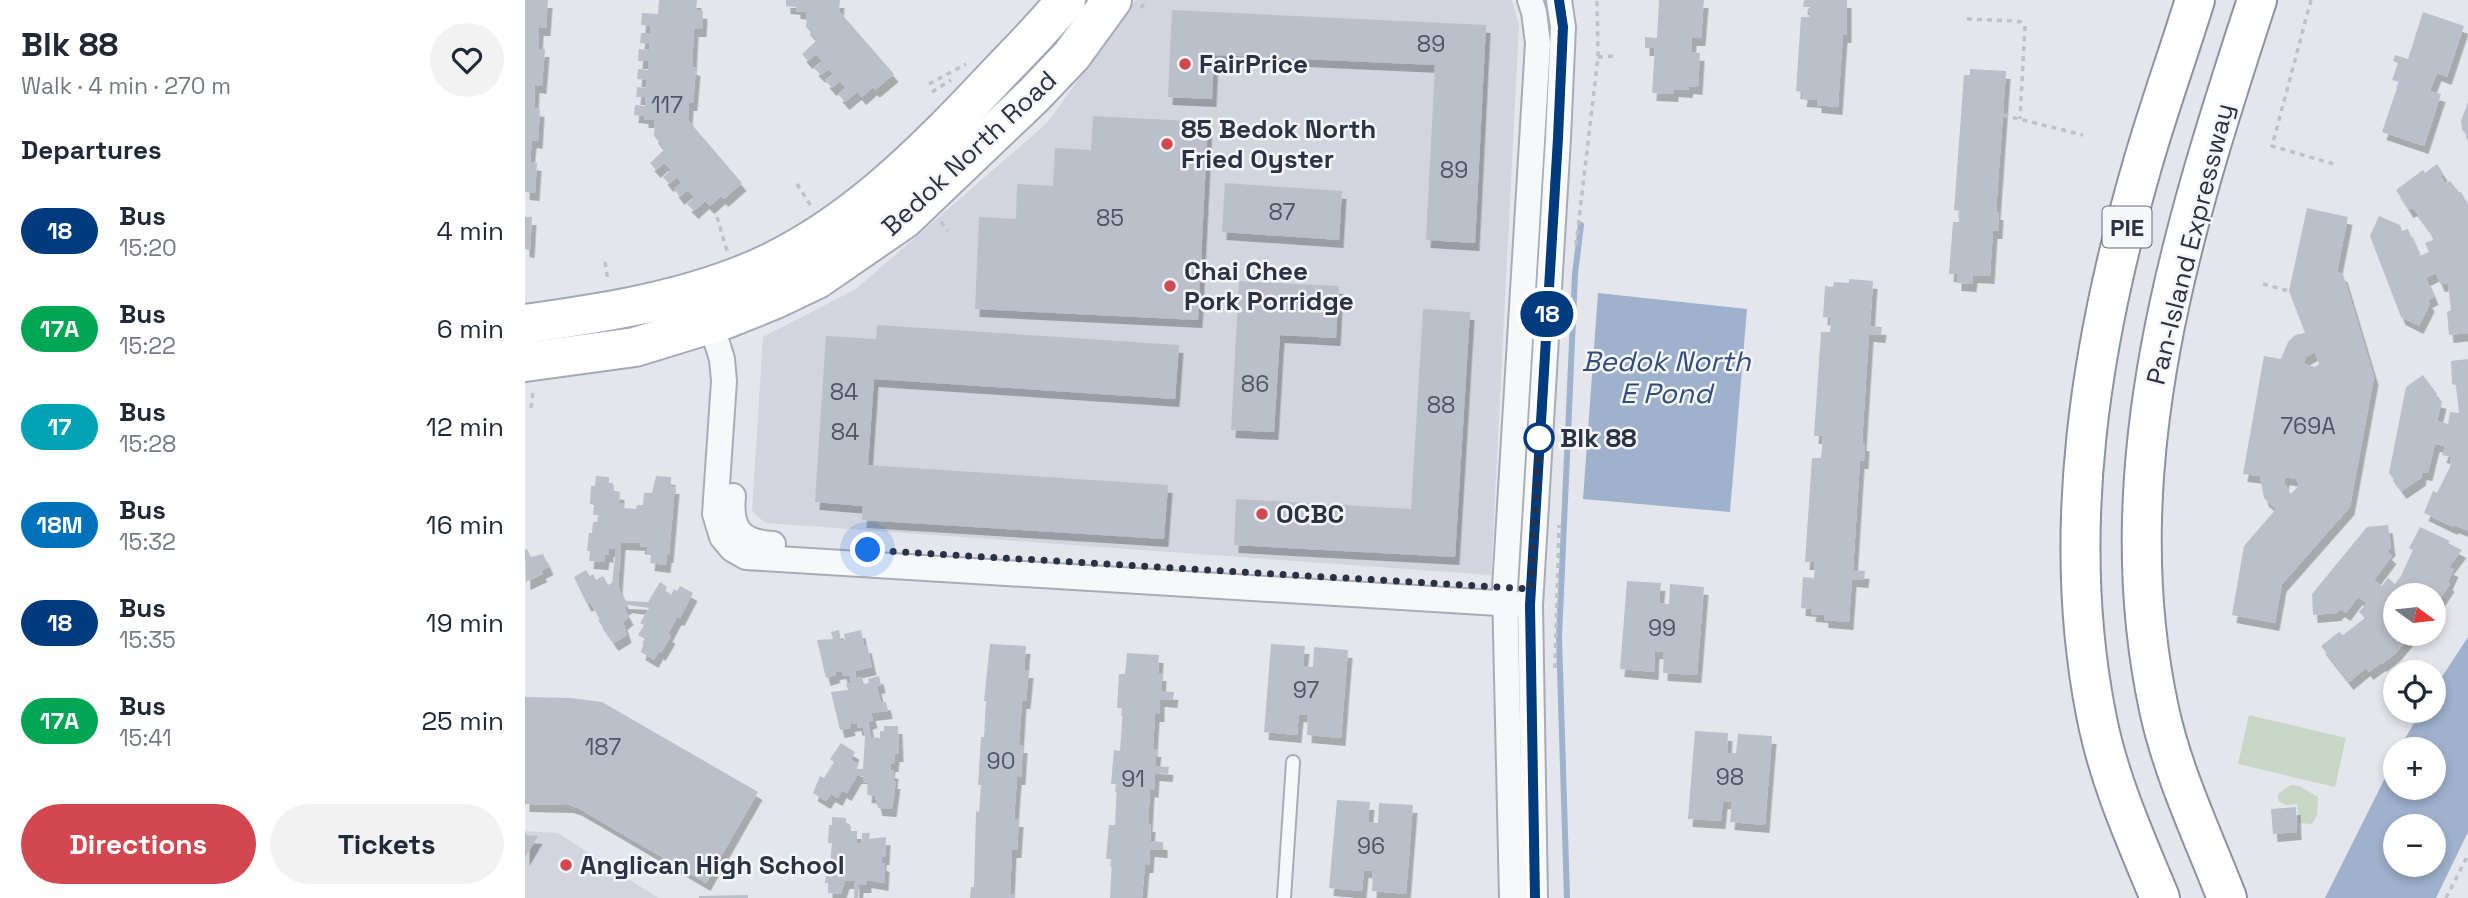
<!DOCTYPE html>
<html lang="en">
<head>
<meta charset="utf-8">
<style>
  :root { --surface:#fff; --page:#f2f2f3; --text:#1f2937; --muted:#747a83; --accent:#d34750 }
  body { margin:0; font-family:"Space Grotesk",sans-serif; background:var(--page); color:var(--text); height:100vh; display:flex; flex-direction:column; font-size:26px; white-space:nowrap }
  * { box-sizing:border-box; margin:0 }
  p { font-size:23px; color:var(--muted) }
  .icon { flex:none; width:38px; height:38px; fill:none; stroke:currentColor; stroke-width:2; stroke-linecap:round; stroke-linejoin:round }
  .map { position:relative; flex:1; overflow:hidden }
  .details { display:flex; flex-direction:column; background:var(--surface); width:525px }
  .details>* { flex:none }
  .badge { padding:0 14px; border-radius:23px; font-size:24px; line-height:46px }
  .needle { width:46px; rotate:105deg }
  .buttons { position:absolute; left:1858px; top:583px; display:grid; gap:14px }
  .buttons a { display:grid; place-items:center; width:63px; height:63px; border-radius:50%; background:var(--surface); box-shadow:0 4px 10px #0003; font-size:35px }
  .you { position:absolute; width:35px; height:35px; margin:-18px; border:5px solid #fff; border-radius:50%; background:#1a73e8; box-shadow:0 0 0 10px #1a73e833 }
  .map>.badge { position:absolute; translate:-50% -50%; box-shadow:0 0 0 4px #fff }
  h2 { padding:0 21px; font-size:26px; line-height:63px }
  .round { display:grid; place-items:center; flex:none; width:74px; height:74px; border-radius:37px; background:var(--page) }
  .summary { display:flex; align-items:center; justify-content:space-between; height:119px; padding:0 21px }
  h1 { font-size:33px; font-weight:700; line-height:52px }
  .action { display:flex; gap:14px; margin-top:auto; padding:14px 21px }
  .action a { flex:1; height:80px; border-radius:42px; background:var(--accent); color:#fff; font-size:28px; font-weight:700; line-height:80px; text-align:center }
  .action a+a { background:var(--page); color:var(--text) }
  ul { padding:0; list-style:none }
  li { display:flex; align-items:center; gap:21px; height:98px; padding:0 21px }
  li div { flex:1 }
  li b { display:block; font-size:26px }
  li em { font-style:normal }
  li .badge { min-width:77px; font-weight:700; text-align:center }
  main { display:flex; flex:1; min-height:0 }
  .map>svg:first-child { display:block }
  .built { fill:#d2d5de }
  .green { fill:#c8d6c5 }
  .water { fill:#9eb1cd; fill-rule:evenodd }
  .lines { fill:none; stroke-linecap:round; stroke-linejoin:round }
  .stream { stroke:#9eb1cd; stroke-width:6 }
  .building { fill:#bbbfca; fill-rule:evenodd; filter:url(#shadow) }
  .service-casing { stroke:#a9acb7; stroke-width:16 }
  .minor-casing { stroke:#a9acb7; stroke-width:28 }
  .primary-casing { stroke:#a3a9b8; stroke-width:42 }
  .motorway-casing { stroke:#8b92a3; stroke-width:42 }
  .path { stroke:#bec1c7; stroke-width:3.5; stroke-dasharray:5 5; stroke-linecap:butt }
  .service { stroke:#f7f8fa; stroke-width:12 }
  .minor { stroke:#f7f8fa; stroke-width:24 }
  .primary { stroke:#fff; stroke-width:38 }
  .motorway { stroke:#fff; stroke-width:38 }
  .line-casing { stroke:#fff; stroke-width:16 }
  .line { stroke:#003b80; stroke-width:10 }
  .walk { stroke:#2b3245; stroke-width:7; stroke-dasharray:0 12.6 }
  .poi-dot { fill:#d34750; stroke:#f4f6f9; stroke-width:2.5 }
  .stop-dot { fill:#fff; stroke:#003b80; stroke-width:3.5 }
  .labels { text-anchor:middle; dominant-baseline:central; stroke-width:5; stroke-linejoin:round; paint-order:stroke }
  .number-label { font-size:23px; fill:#4f5566 }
  .shield { fill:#f4f6f9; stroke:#676d7b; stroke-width:2 }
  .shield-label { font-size:24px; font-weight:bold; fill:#2b3245 }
  .poi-label { font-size:26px; font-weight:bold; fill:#2b3245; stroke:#f4f6f9; text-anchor:start }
  .street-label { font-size:26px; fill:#2b3245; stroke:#f4f6f9 }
  .stop-label { font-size:26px; font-weight:bold; fill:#2b3245; stroke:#f4f6f9; text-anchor:start }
  .water-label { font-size:28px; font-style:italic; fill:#334d7b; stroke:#f4f6f9 }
</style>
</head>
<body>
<main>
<section class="details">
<div class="summary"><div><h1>Blk 88</h1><p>Walk · 4 min · 270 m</p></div><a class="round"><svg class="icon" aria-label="heart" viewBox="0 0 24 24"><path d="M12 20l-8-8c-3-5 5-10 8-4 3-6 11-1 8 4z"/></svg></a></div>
<h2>Departures</h2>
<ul>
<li><span class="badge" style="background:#003b80;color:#fff">18</span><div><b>Bus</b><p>15:20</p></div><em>4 min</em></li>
<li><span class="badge" style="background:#00a651;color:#fff">17A</span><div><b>Bus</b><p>15:22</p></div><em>6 min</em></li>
<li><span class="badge" style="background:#00a3b4;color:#fff">17</span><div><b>Bus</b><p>15:28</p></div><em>12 min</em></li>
<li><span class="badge" style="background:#0072bc;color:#fff">18M</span><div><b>Bus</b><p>15:32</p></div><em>16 min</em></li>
<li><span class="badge" style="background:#003b80;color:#fff">18</span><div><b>Bus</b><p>15:35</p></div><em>19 min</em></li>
<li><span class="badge" style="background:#00a651;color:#fff">17A</span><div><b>Bus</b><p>15:41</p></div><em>25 min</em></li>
</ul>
<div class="action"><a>Directions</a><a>Tickets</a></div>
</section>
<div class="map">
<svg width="1943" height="898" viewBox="0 0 1943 898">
  <defs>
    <filter id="shadow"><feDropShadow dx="4.5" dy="8" stdDeviation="0" flood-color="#0004"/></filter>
  </defs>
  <rect width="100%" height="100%" fill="#e4e6ec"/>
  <g class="built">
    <polygon points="611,0 987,0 994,25 966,575 240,523 227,511 238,337 331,289 522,123"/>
    <polygon points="0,831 33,833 133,898 0,898"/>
  </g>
  <g class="green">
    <polygon points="1724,715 1821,738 1810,787 1713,764"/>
    <polygon points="1766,785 1774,786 1793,797 1792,815 1787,824 1774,823 1772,804 1761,805 1753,801 1753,794"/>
  </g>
  <g class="water">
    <polygon points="1073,293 1222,309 1205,512 1058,499"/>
    <path d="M1943 637V832L1911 898H1800L1871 756V788H1909V749H1874L1896 711 1909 710V689ZM1871 826H1909V864H1871Z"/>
  </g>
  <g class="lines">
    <polyline class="stream" points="1042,898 1034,637 1050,274 1056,225"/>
  </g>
  <g class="building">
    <polygon points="0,0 23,0 21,28 14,28 13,49 20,49 17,86 10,85 9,108 15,109 13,141 7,140 5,162 12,163 10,193 0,192"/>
    <polygon points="134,0 172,0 171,10 178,11 177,29 169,29 167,67 171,68 168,103 164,103 163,120 217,183 199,199 196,196 185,206 180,201 169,211 162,204 169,197 163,190 155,197 149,189 156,183 152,177 144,184 138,177 146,170 139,163 131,170 125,163 140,149 129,136 130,120 119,120 119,116 109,115 110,105 120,106 121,97 111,97 112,87 121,88 122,80 112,79 113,69 123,70 123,61 113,61 114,49 124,50 125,44 115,43 116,33 125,33 126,26 116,25 117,13 133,14"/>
    <polygon points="261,0 315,0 314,11 369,74 350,90 348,87 337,97 332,92 320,102 313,94 321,88 315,81 307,88 300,80 308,74 304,69 296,75 289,68 297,61 291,54 283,61 277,54 292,40 281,27 282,12 271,11 271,7 261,6"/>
    <polygon points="1134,0 1179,0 1176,38 1167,38 1166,52 1175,53 1173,87 1164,86 1163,90 1149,89 1149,94 1127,93 1130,48 1120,48 1120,37 1132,38"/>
    <polygon points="1279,0 1322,0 1322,35 1318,35 1313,107 1292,105 1292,100 1277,99 1278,92 1271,91 1276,17 1284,17 1285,7 1278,7"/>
    <polygon points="647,10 961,25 950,243 901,240 910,65 689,55 687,99 643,97"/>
    <polygon points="1898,12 1939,26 1922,77 1912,73 1905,91 1916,94 1899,146 1857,132 1874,82 1867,80 1873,63 1868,61 1870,55 1883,59"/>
    <polygon points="1445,69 1481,71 1471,212 1474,212 1473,231 1468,231 1465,276 1448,275 1447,284 1432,283 1432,274 1424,274 1428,222 1434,222 1435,211 1429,210 1439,75 1445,75"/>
    <polygon points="1943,102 1943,136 1937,130 1936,121"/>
    <polygon points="568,116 683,122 673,320 450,309 454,217 491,219 492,184 528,186 530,148 566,150"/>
    <polygon points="1912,164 1918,173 1916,176 1920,184 1925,181 1934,192 1936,192 1943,204 1943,333 1924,335 1922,312 1926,310 1923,283 1915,284 1911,273 1901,278 1909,297 1903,300 1905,304 1894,326 1876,317 1845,236 1854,216 1875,225 1877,231 1883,229 1895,256 1904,252 1900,243 1908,240 1905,231 1888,208 1884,210 1871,190 1898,170 1900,173"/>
    <polygon points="700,183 817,191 814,240 697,232"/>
    <path d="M1782 208 1823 217 1812 272 1818 274 1849 377 1825 507 1757 584 1750 623 1707 615 1719 546 1751 509 1739 498 1735 476 1718 474 1739 356 1756 359 1763 342 1770 335 1780 333 1764 291ZM1790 352 1794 364 1790 367 1779 364 1781 357ZM1760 477 1771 479 1774 485 1766 494 1759 483Z"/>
    <polygon points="0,217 7,217 5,250 0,249"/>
    <polygon points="1324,279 1348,281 1345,326 1357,327 1356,335 1344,334 1337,443 1340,443 1339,461 1335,461 1328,570 1340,571 1339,580 1327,579 1324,622 1299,620 1299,615 1286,614 1287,609 1276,608 1278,577 1289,578 1290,562 1280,562 1287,458 1296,458 1298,436 1289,436 1296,332 1305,332 1306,318 1298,317 1300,286 1308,287 1309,282 1324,283"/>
    <polygon points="714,281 814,286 811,338 755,335 749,432 706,430"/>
    <polygon points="898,309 945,312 930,557 709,545 711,499 886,509"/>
    <polygon points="352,325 654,345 650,399 349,379 343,465 643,485 639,539 337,520 338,506 290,502 301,336 351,339"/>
    <polygon points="1943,359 1943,531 1929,525 1928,527 1899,513 1908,491 1912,493 1925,467 1926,457 1917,455 1920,446 1910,444 1903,473 1897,472 1896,478 1877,491 1864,473 1881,387 1898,375 1912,394 1911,399 1917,401 1912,421 1923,424 1925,412 1934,413 1931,385 1927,384 1926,361"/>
    <polygon points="71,476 84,477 84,483 88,483 87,491 95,492 94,503 100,503 99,508 111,509 112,505 118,505 119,493 127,493 131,476 146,477 146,486 150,486 144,555 142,555 141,565 125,563 126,555 122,555 123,547 115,546 116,543 96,542 93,586 99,601 123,602 135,582 142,587 140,591 146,595 149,589 152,591 155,586 168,593 155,618 152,617 143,634 146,636 136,653 134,651 129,660 116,652 120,639 113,635 119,625 115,623 124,608 103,605 99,608 104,617 98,622 102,635 89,643 73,620 75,619 65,602 62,604 49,577 61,570 65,576 68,574 71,580 78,576 83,585 87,583 91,549 84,549 84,555 80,554 79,562 64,561 65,551 62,551 64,533 67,533 68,522 73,522 74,515 68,515 69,505 65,504 66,486 70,486"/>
    <polygon points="1863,525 1866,548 1862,552 1867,556 1849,580 1857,586 1863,578 1870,584 1876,576 1888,550 1884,548 1895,527 1925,541 1923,543 1937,550 1924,567 1929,569 1923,582 1925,584 1909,608 1909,595 1871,595 1871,634 1887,634 1871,653 1857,664 1856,663 1844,672 1841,668 1824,682 1796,646 1814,632 1818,635 1840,618 1834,612 1842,603 1833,597 1821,613 1815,609 1812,613 1788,615 1787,594 1842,527"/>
    <polygon points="2,549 6,557 18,554 24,567 16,571 18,574 1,582 0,550"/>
    <polygon points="1102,581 1136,583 1134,603 1144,604 1145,584 1179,587 1172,675 1138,673 1139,652 1130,651 1129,672 1095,669"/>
    <polygon points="314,630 316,641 320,640 319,634 336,630 339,646 342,645 347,667 330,671 331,678 337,677 339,684 344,683 343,679 354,676 356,685 352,686 356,703 361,702 363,711 346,713 348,720 343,722 346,737 355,738 355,731 359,731 359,726 373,726 374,754 370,754 369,764 366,764 365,770 369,771 368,781 371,781 367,809 353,808 350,796 342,795 343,783 338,782 338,776 332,776 322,793 317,790 313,798 306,794 301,801 288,793 295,776 299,778 309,762 305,759 316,743 330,752 326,760 334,764 331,769 338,769 340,737 338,727 333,728 332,723 325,724 326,728 315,730 306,692 323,690 321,684 326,683 325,675 318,676 317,671 310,672 311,675 301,678 292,640 308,639 306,632"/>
    <polygon points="465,644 501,646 499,670 504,670 501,701 497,701 494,745 498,745 496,777 492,777 489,819 494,819 492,850 487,850 485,894 489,894 489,898 445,898 446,887 449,887 451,811 454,812 456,785 453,785 456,737 459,737 461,701 459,701"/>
    <polygon points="746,644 780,646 778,666 788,667 789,647 823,650 816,738 782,735 783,715 774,714 772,735 739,732"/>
    <polygon points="602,653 634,655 633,673 637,673 636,691 649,692 648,700 635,699 635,714 630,714 628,749 632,749 630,766 644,767 643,774 630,773 629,790 625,789 623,824 626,824 625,841 638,842 638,850 625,849 624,865 620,865 617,898 585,898 587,859 581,859 584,825 590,825 592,784 586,784 589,750 595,751 598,708 592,708 594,674 600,674"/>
    <polygon points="0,697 46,698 77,702 233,792 181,883 53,808 44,805 0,804"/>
    <polygon points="1170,731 1203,733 1202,753 1211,753 1213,734 1247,736 1240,825 1205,822 1207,802 1198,801 1196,821 1163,819"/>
    <polygon points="812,800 845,802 843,822 853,823 854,803 888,805 881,894 847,891 848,871 839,870 837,891 804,888"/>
    <polygon points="1771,807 1772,832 1748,834 1746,809"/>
    <polygon points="307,817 321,818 321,823 325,824 324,831 332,831 332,843 337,843 337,833 345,833 344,839 361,837 360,857 357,857 357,863 360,864 359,883 342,880 342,885 334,885 333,898 329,898 330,881 320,881 316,894 303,893 303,883 300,883 302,864 305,864 307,843 303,843 304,825 307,825"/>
    <polygon points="0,835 13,836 0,858"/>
    <polygon points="223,895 223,898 174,898 174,896"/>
  </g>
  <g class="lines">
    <g class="service-casing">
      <polyline id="service" points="759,898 768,762"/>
    </g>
    <g class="minor-casing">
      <g id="minor">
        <polyline points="186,324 197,359 199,381 190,514 197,537 207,549 221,557 1005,605"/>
        <path d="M208 496C205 529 215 542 248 544"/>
        <polyline points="987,898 980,588 1013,43 1009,12 1005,0"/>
        <polyline points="1010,898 1005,605 1033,138 1038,27 1034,0"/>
      </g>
    </g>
    <g class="primary-casing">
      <g id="primary">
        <path d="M0 324C71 314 144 303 212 277 317 238 398 154 473 74 496 50 520 26 541 0"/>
        <polyline points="0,362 110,347 201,319 248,300 292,279 379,219 509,95 547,55 587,0"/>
      </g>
    </g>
    <g class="motorway-casing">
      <g id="motorway">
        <path d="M1635 898C1610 838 1583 778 1571 714 1535 531 1566 342 1617 166 1633 110 1653 55 1670 0"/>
        <path d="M1702 898C1678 836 1648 774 1634 709 1582 467 1657 229 1732 0"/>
      </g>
    </g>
    <g class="path">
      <polyline points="1786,0 1747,146 1812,165"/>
      <polyline points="616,8 622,0"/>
      <polyline points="1442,19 1491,21 1496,22 1500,26 1495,119"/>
      <polyline points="1073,57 1090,56"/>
      <polyline points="404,84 441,64"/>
      <polyline points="407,92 426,80"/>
      <polyline points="1478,115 1558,135"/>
      <polyline points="272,184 286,206"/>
      <polyline points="192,217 202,251"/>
      <polyline points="416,222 423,231"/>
      <polyline points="1051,245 1073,57 1072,0"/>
      <polyline points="80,262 83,281"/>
      <polyline points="1738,284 1764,291"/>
      <polyline points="6,408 8,391"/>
      <polyline points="1030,668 1034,525"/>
      <polyline points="1921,898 1943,855"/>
    </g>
    <use href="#service" class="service"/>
    <use href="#minor" class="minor"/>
    <use href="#primary" class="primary"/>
    <use href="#motorway" class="motorway"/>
  </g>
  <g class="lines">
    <g class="line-casing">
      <polyline id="line" points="1010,898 1005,605 1033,138 1038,27 1034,0"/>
    </g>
    <use href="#line" class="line"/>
    <polyline class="walk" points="343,550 1006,589 1015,427 1014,438"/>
  </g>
  <g class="poi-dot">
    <circle cx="660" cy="64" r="7"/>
    <circle cx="642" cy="144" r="7"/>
    <circle cx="645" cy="286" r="7"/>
    <circle cx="737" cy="514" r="7"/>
    <circle cx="41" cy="865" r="7"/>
  </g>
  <circle class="stop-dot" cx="1014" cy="438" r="14"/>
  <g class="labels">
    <g class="number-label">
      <text x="906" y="44">89</text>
      <text x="142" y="105">117</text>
      <text x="929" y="170">89</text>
      <text x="757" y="212">87</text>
      <text x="585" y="218">85</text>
      <text x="730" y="384">86</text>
      <text x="319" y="392">84</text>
      <text x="916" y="405">88</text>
      <text x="1783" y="426">769A</text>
      <text x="320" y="432">84</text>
      <text x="1137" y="628">99</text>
      <text x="781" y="690">97</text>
      <text x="78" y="747">187</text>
      <text x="476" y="761">90</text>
      <text x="1205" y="777">98</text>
      <text x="608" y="779">91</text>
      <text x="846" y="846">96</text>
    </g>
    <rect class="shield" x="1577.5" y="206.5" width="49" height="41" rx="5"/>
    <g class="shield-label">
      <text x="1602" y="227">PIE</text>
    </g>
    <g class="poi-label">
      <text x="674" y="64">FairPrice</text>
      <text x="656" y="129">85 Bedok North<tspan x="656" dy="30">Fried Oyster</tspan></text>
      <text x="659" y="271">Chai Chee<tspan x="659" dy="30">Pork Porridge</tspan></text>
      <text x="751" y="514">OCBC</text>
      <text x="55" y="865">Anglican High School</text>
    </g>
    <g class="street-label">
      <text transform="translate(444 153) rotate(-43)">Bedok North Road</text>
      <text transform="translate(1665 244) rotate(-76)">Pan-Island Expressway</text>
    </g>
    <g class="stop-label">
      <text x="1035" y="438">Blk 88</text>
    </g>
    <g class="water-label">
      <text x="1141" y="361">Bedok North<tspan x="1141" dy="32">E Pond</tspan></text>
    </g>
  </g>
</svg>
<div class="buttons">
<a><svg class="needle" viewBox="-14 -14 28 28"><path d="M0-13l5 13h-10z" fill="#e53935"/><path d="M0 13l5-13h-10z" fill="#747a83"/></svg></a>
<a><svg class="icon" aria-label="locate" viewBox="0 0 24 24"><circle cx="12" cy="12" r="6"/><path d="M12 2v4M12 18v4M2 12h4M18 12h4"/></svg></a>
<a>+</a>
<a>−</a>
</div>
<div class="you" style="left:343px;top:550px"></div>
<b class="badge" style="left:1022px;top:314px;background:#003b80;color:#fff">18</b>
</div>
</main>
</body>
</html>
